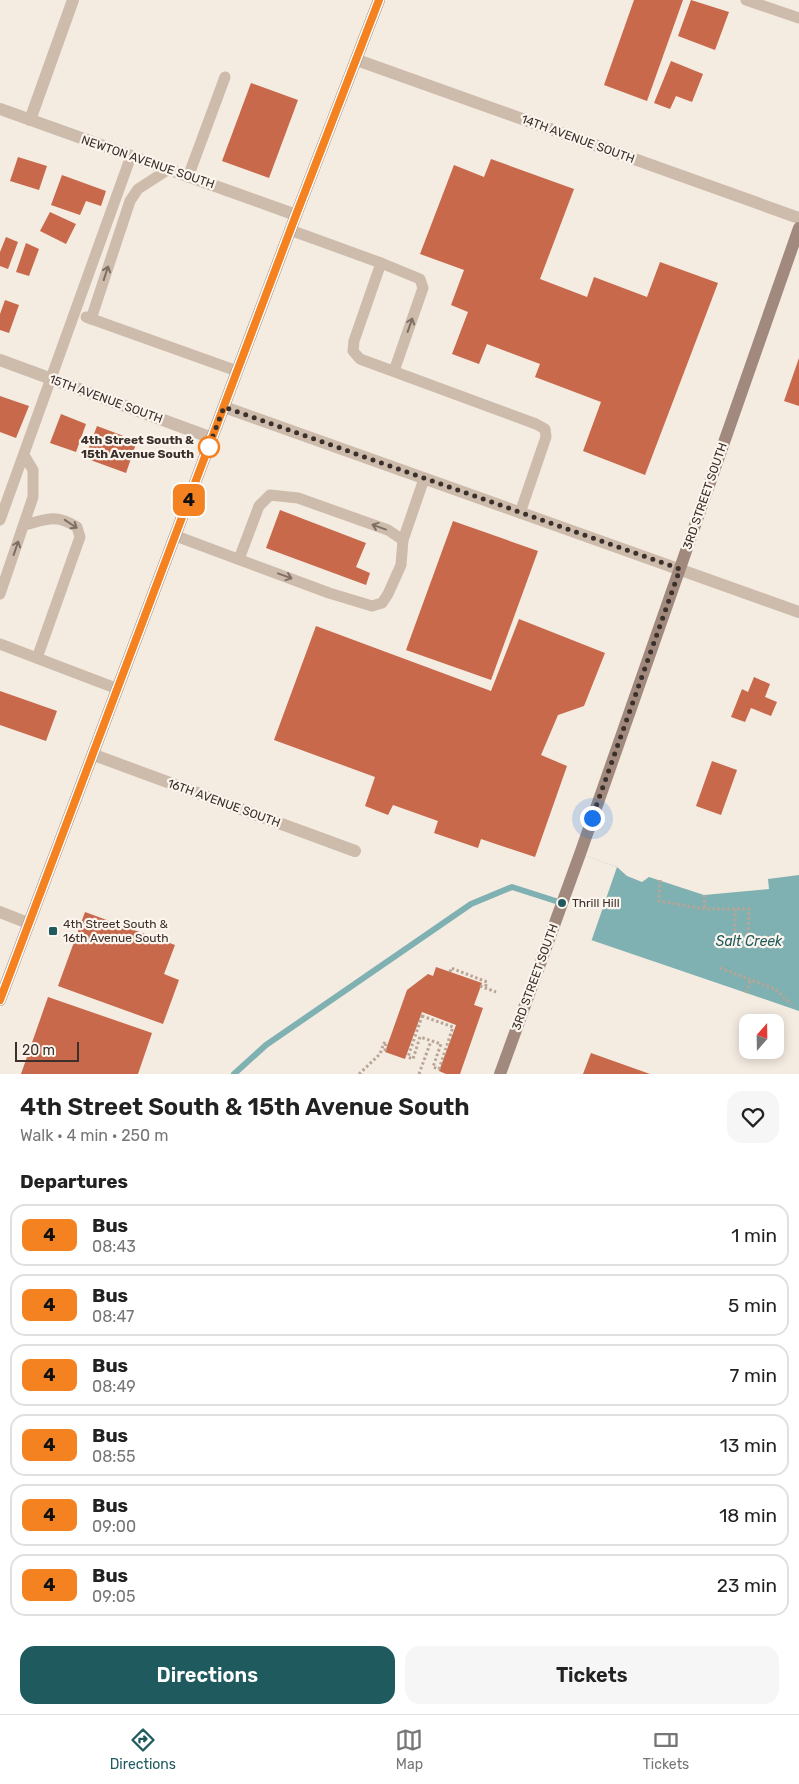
<!DOCTYPE html>
<html lang="en">
<head>
<meta charset="utf-8">
<style>
  :root { --surface:#fff; --page:#f6f6f6; --text:#222; --muted:#767676; --line:#e0e0e0; --accent:#1f5a5e }
  body { margin:0; font-family:Rubik,sans-serif; background:var(--page); color:var(--text); height:100vh; display:flex; flex-direction:column; font-size:19px; white-space:nowrap }
  * { box-sizing:border-box; margin:0 }
  p { font-size:16px; color:var(--muted) }
  .icon { flex:none; width:28px; height:28px; fill:none; stroke:currentColor; stroke-width:2; stroke-linecap:round; stroke-linejoin:round }
  .map { position:relative; height:1074px; overflow:hidden }
  .drawer { display:flex; flex-direction:column; background:var(--surface); flex:1 }
  .drawer>* { flex:none }
  .badge { padding:0 10px; border-radius:8px; font-size:18px; line-height:32px }
  .needle { width:32px; rotate:20deg }
  .buttons { position:absolute; left:739px; top:1014px; display:grid; gap:10px }
  .buttons a { display:grid; place-items:center; width:45px; height:45px; border-radius:10px; background:var(--surface); box-shadow:0 2px 12px #0003; font-size:25px }
  .scale { position:absolute; left:15px; bottom:12px; width:64px; box-sizing:border-box; padding-left:5px; border:2px solid #3b302b; border-top:0; font-size:14px; line-height:18px; white-space:nowrap; color:#3b302b; -webkit-text-stroke:4px #fbf5ee; paint-order:stroke }
  .you { position:absolute; width:25px; height:25px; margin:-12px; border:4px solid #fff; border-radius:50%; background:#1a73e8; box-shadow:0 0 0 8px #1a73e833 }
  .map>.badge { position:absolute; translate:-50% -50%; box-shadow:0 0 0 2px #fff }
  h2 { padding:0 20px; font-size:19px; line-height:45px }
  .round { display:grid; place-items:center; flex:none; width:52px; height:52px; border-radius:15px; background:var(--page) }
  .head { display:flex; align-items:center; justify-content:space-between; height:85px; padding:0 20px }
  h1 { font-size:24px; font-weight:600; line-height:38px }
  .primary-button { display:flex; gap:10px; margin-top:auto; padding:10px 20px }
  .primary-button a { flex:1; height:58px; border-radius:15px; background:var(--accent); color:#fff; font-size:20px; font-weight:600; line-height:58px; text-align:center }
  .primary-button a+a { background:var(--page); color:var(--text) }
  ul { padding:0; list-style:none }
  li { display:flex; align-items:center; gap:15px; height:62px; margin:0 10px 8px; padding:0 10px; border:2px solid var(--line); border-radius:15px }
  li div { flex:1 }
  li b { display:block; font-size:19px }
  li em { font-style:normal }
  li .badge { min-width:55px; font-weight:700; text-align:center }
  .tab-bar { display:flex; justify-content:space-around; align-items:center; height:70px; border-top:1px solid var(--line); background:var(--surface); font-size:14px; color:var(--muted) }
  .tab-bar a { display:grid; justify-items:center; gap:2px }
  .tab-bar .current { color:var(--accent) }
  .map>svg:first-child { display:block }
  .water { fill:#7fb0b2 }
  .pier { fill:#f4ebe1 }
  .lines { fill:none; stroke-linecap:round; stroke-linejoin:round }
  .stream { stroke:#7fb0b2; stroke-width:6 }
  .building { fill:#c8694b }
  .path { stroke:#b9a596; stroke-width:3; stroke-dasharray:2.5 2.5; stroke-linecap:butt }
  .lane { stroke:#cdbbac; stroke-width:11 }
  .street { stroke:#cdbbac; stroke-width:12 }
  .secondary { stroke:#a18a7d; stroke-width:12 }
  .oneway { stroke:#7d6f65 }
  .line-casing { stroke:#fff; stroke-width:11 }
  .line { stroke:#f58220; stroke-width:8 }
  .walk { stroke:#3b302b; stroke-width:5; stroke-dasharray:0 9 }
  .stop-dot { fill:#fff; stroke:#f58220; stroke-width:2.5 }
  .poi-dot { fill:#1f5a5e; stroke:#fbf5ee; stroke-width:2 }
  .labels { text-anchor:middle; dominant-baseline:central; stroke-width:4.5; stroke-linejoin:round; paint-order:stroke }
  .street-label { font-size:12px; fill:#3b302b; stroke:#fbf5ee }
  .stop-label { font-size:12px; font-weight:bold; fill:#3b302b; stroke:#fbf5ee; text-anchor:end }
  .poi-label { font-size:12px; fill:#3b302b; stroke:#fbf5ee; text-anchor:start }
  .water-label { font-size:14px; font-style:italic; fill:#1f5a5e; stroke:#fbf5ee }
</style>
</head>
<body>
<div class="map">
<svg width="799" height="1074" viewBox="0 0 799 1074">
  <rect width="100%" height="100%" fill="#f4ebe1"/>
  <polygon class="water" points="580,854 617,867 627,876 642,882 649,877 704,895 769,889 768,879 799,875 799,1011 553,927"/>
  <polygon class="pier" points="578,853 617,867 591,942 552,929"/>
  <g class="lines">
    <polyline class="stream" points="234,1074 266,1045 471,904 512,887 565,904"/>
  </g>
  <g class="building">
    <polygon points="634,0 683,0 647,101 604,85"/>
    <polygon points="691,0 729,12 715,50 678,36"/>
    <polygon points="671,61 703,74 692,102 676,96 670,109 654,103"/>
    <polygon points="251,83 298,100 269,178 222,161"/>
    <polygon points="18,157 47,166 39,190 10,181"/>
    <polygon points="491,159 574,189 540,279 587,297 594,277 647,297 660,262 718,283 645,475 583,451 601,402 535,377 540,364 487,344 479,364 452,354 468,312 451,305 464,270 420,254 454,165 484,177"/>
    <polygon points="62,175 106,191 101,206 86,201 80,215 51,205"/>
    <polygon points="50,212 76,224 66,244 40,231"/>
    <polygon points="6,237 18,242 8,269 0,266 0,252"/>
    <polygon points="26,243 39,249 29,276 16,272"/>
    <polygon points="5,300 19,305 9,333 0,330 0,314"/>
    <polygon points="799,358 799,406 784,401"/>
    <polygon points="0,396 29,406 16,438 0,432"/>
    <polygon points="61,414 86,424 76,452 50,443"/>
    <polygon points="97,426 137,441 126,473 85,458"/>
    <polygon points="280,510 366,543 356,567 370,573 366,585 266,548"/>
    <polygon points="453,521 538,551 491,680 406,650"/>
    <polygon points="519,619 605,653 584,706 558,715 541,755 567,766 535,857 481,839 478,848 434,833 438,821 393,805 388,815 365,806 375,777 274,740 316,626 491,691"/>
    <polygon points="754,677 770,684 765,697 777,702 771,716 751,708 745,722 731,717 742,689 748,692"/>
    <polygon points="0,691 57,711 46,741 0,725"/>
    <polygon points="712,761 737,770 721,815 696,806"/>
    <polygon points="85,912 175,945 164,974 179,980 163,1024 58,986"/>
    <polygon points="436,967 482,983 474,1005 483,1008 460,1074 446,1074 439,1071 456,1025 422,1012 405,1059 385,1052 407,990 428,974 433,976"/>
    <polygon points="48,997 152,1033 138,1074 21,1074"/>
    <polygon points="591,1053 650,1074 583,1074"/>
  </g>
  <g class="lines">
    <g class="path">
      <polyline points="660,880 659,901 705,909 749,909 748,936"/>
      <polyline points="704,895 705,909"/>
      <polyline points="735,936 735,909"/>
      <polyline points="720,968 775,989 791,1004"/>
      <polyline points="450,972 451,968 487,982 485,988"/>
      <polyline points="480,986 496,992"/>
      <polyline points="746,993 751,979"/>
      <polygon points="422,1016 453,1027 439,1069 433,1067 441,1044 420,1037 413,1059 408,1057"/>
      <polyline points="385,1051 386,1044"/>
      <polyline points="359,1074 380,1054 384,1043 386,1044"/>
      <polyline points="419,1074 431,1041"/>
    </g>
    <g class="lane">
      <polyline points="746,0 799,18"/>
      <polyline points="188,177 225,77"/>
      <polyline points="290,230 381,263"/>
      <polyline points="86,317 237,371"/>
      <polyline points="91,319 130,201 138,189 169,169"/>
      <polyline points="394,371 423,288 420,279 381,263 354,341 353,351 360,359 536,424 545,429 546,437 520,513"/>
      <polyline points="0,520 131,156"/>
      <path d="M24 525C48 519 55 514 77 527L80 537 37 658"/>
      <polyline points="176,536 329,593 372,606 382,603 388,594 401,565 403,540 388,530 298,498 270,495 259,506 239,559"/>
      <polyline points="403,540 424,479"/>
      <polyline points="0,594 33,497 33,470 24,455"/>
      <polyline points="0,644 118,689"/>
    </g>
    <g class="street">
      <polyline points="357,60 799,218"/>
      <polyline points="0,109 296,215"/>
      <polyline points="30,120 73,0"/>
      <polyline points="0,360 212,438"/>
      <polyline points="224,407 799,612"/>
      <polyline points="94,755 355,851"/>
      <polyline points="0,912 28,923"/>
    </g>
    <g class="secondary">
      <polyline points="0,1000 296,215 379,0"/>
      <polyline points="500,1074 580,854 799,228"/>
    </g>
  </g>
  <defs><path id="oneway-shaft" d="M-6 0H5M1.5-3L5.5 0L1.5 3" fill="none" stroke-width="1.6" stroke-linecap="round" stroke-linejoin="round" transform="scale(1.25)"/></defs>
  <g class="oneway">
    <use href="#oneway-shaft" transform="translate(106 273) rotate(-72)"/>
    <use href="#oneway-shaft" transform="translate(410 325) rotate(-71)"/>
    <use href="#oneway-shaft" transform="translate(71 524) rotate(34)"/>
    <use href="#oneway-shaft" transform="translate(379 527) rotate(-160)"/>
    <use href="#oneway-shaft" transform="translate(16 548) rotate(-71)"/>
    <use href="#oneway-shaft" transform="translate(285 576) rotate(20)"/>
  </g>
  <g class="lines">
    <g class="line-casing">
      <polyline id="line" points="0,1000 296,215 379,0"/>
    </g>
    <use href="#line" class="line"/>
    <polyline class="walk" points="209,447 206,454 224,407 680,569 592,818"/>
  </g>
  <circle class="stop-dot" cx="209" cy="447" r="10"/>
  <g class="poi-dot">
    <circle cx="562" cy="903" r="5"/>
    <rect x="48" y="926" width="10" height="10" rx="2.5"/>
  </g>
  <g class="labels">
    <g class="street-label">
      <text transform="translate(578 139) rotate(20)">14TH AVENUE SOUTH</text>
      <text transform="translate(148 162) rotate(19)">NEWTON AVENUE SOUTH</text>
      <text transform="translate(106 399) rotate(20)">15TH AVENUE SOUTH</text>
      <text transform="translate(705 496) rotate(-71)">3RD STREET SOUTH</text>
      <text transform="translate(224 803) rotate(20)">16TH AVENUE SOUTH</text>
      <text transform="translate(535 977) rotate(-70)">3RD STREET SOUTH</text>
    </g>
    <g class="stop-label">
      <text x="194" y="440">4th Street South &amp;<tspan x="194" dy="14">15th Avenue South</tspan></text>
    </g>
    <g class="poi-label">
      <text x="572" y="903">Thrill Hill</text>
      <text x="63" y="924">4th Street South &amp;<tspan x="63" dy="14">16th Avenue South</tspan></text>
    </g>
    <g class="water-label">
      <text x="749" y="941">Salt Creek</text>
    </g>
  </g>
</svg>
<div class="buttons">
<a><svg class="needle" viewBox="-14 -14 28 28"><path d="M0-13l5 13h-10z" fill="#e53935"/><path d="M0 13l5-13h-10z" fill="#767676"/></svg></a>
</div>
<div class="scale">20 m</div>
<div class="you" style="left:592px;top:818px"></div>
<b class="badge" style="left:189px;top:500px;background:#f58220;color:#111">4</b>
</div>
<section class="drawer">
<div class="head"><div><h1>4th Street South &amp; 15th Avenue South</h1><p>Walk · 4 min · 250 m</p></div><a class="round"><svg class="icon" aria-label="heart" viewBox="0 0 24 24"><path d="M12 20l-8-8c-3-5 5-10 8-4 3-6 11-1 8 4z"/></svg></a></div>
<h2>Departures</h2>
<ul>
<li><span class="badge" style="background:#f58220;color:#111">4</span><div><b>Bus</b><p>08:43</p></div><em>1 min</em></li>
<li><span class="badge" style="background:#f58220;color:#111">4</span><div><b>Bus</b><p>08:47</p></div><em>5 min</em></li>
<li><span class="badge" style="background:#f58220;color:#111">4</span><div><b>Bus</b><p>08:49</p></div><em>7 min</em></li>
<li><span class="badge" style="background:#f58220;color:#111">4</span><div><b>Bus</b><p>08:55</p></div><em>13 min</em></li>
<li><span class="badge" style="background:#f58220;color:#111">4</span><div><b>Bus</b><p>09:00</p></div><em>18 min</em></li>
<li><span class="badge" style="background:#f58220;color:#111">4</span><div><b>Bus</b><p>09:05</p></div><em>23 min</em></li>
</ul>
<div class="primary-button"><a>Directions</a><a>Tickets</a></div>
</section>
<nav class="tab-bar">
<a class="current"><svg class="icon" aria-label="directions" viewBox="0 0 24 24"><path d="M12 3l9 9-9 9-9-9zM9 14v-3h6M13 9l2 2-2 2"/></svg>Directions</a>
<a><svg class="icon" aria-label="map" viewBox="0 0 24 24"><path d="M3 6l6-2 6 2 6-2v14l-6 2-6-2-6 2zM9 4v14M15 6v14"/></svg>Map</a>
<a><svg class="icon" aria-label="tickets" viewBox="0 0 24 24"><path d="M3 7h18v10H3zM15 7v10"/></svg>Tickets</a>
</nav>
</body>
</html>
